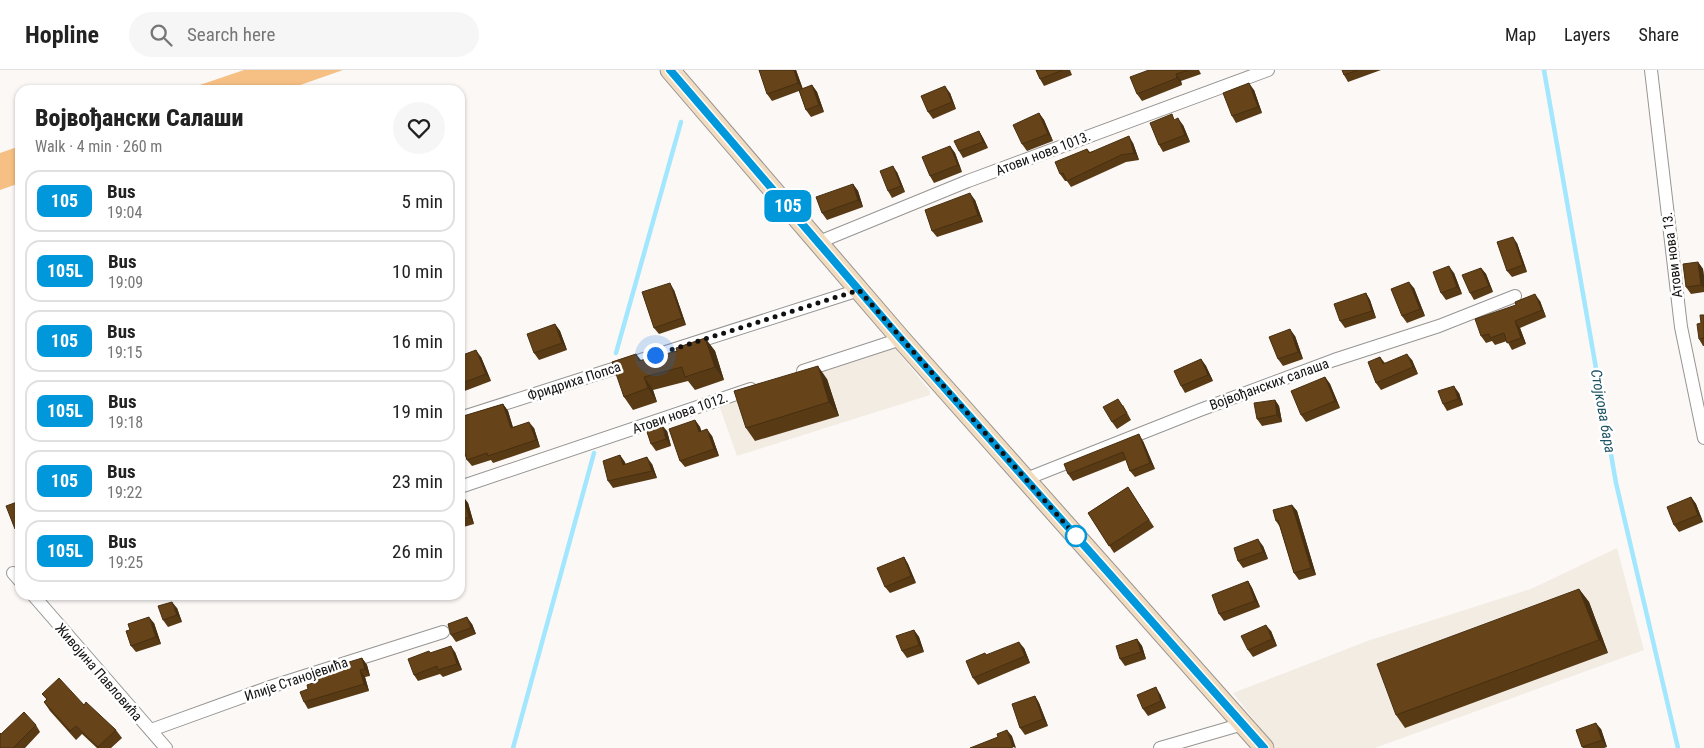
<!DOCTYPE html>
<html lang="en">
<head>
<meta charset="utf-8">
<style>
  :root { --surface:#fff; --page:#f6f6f6; --text:#222; --muted:#767676; --line:#e0e0e0 }
  body { margin:0; font-family:"Roboto Condensed",sans-serif; background:var(--page); color:var(--text); height:100vh; display:flex; flex-direction:column; font-size:19px; white-space:nowrap }
  * { box-sizing:border-box; margin:0 }
  p { font-size:16px; color:var(--muted) }
  .icon { flex:none; width:28px; height:28px; fill:none; stroke:currentColor; stroke-width:2; stroke-linecap:round; stroke-linejoin:round }
  .map { position:relative; flex:1; overflow:hidden }
  .drawer { position:absolute; left:15px; top:15px; width:450px; height:515px; display:flex; flex-direction:column; background:var(--surface); border-radius:15px; box-shadow:0 1px 4px #0004 }
  .drawer>* { flex:none }
  .badge { padding:0 10px; border-radius:8px; font-size:18px; line-height:32px }
  .you { position:absolute; width:25px; height:25px; margin:-12px; border:4px solid #fff; border-radius:50%; background:#1a73e8; box-shadow:0 0 0 8px #1a73e833 }
  .map>.badge { position:absolute; translate:-50% -50%; box-shadow:0 0 0 2px #fff }
  .round { display:grid; place-items:center; flex:none; width:52px; height:52px; border-radius:26px; background:var(--page) }
  .head { display:flex; align-items:center; justify-content:space-between; height:85px; padding:0 20px }
  h1 { font-size:24px; font-weight:800; line-height:38px }
  ul { padding:0; list-style:none }
  li { display:flex; align-items:center; gap:15px; height:62px; margin:0 10px 8px; padding:0 10px; border:2px solid var(--line); border-radius:15px }
  li div { flex:1 }
  li b { display:block; font-size:19px }
  li em { font-style:normal }
  li .badge { min-width:55px; font-weight:700; text-align:center }
  header { display:flex; align-items:center; gap:30px; box-sizing:border-box; height:70px; padding:0 25px; background:var(--surface); border-bottom:1px solid var(--line) }
  header strong { font-size:24px }
  nav { display:flex; gap:28px; margin-inline-start:auto; font-size:18px }
  .search { width:350px; height:45px; background:var(--page); display:flex; align-items:center; gap:12px; box-sizing:border-box; padding:0 18px; border-radius:28px; color:var(--muted); font-size:19px }
  .map>svg:first-child { display:block }
  .built { fill:#f3ece3 }
  .green { fill:#f6bf83 }
  .lines { fill:none; stroke-linecap:round; stroke-linejoin:round }
  .stream { stroke:#a3e7fe; stroke-width:4.5 }
  .street-casing { stroke:#979593; stroke-width:14 }
  .secondary-casing { stroke:#979593; stroke-width:21 }
  .street { stroke:#fff; stroke-width:12 }
  .secondary { stroke:#f2dcc0; stroke-width:19 }
  .wall { fill:#583a15 }
  .shaded-wall { fill:#472f11 }
  .building { fill:#664318; stroke:#472f11 }
  .line-casing { stroke:#fff; stroke-width:11 }
  .line { stroke:#0098da; stroke-width:8 }
  .walk { stroke:#121111; stroke-width:5; stroke-dasharray:0 9 }
  .stop-dot { fill:#fff; stroke:#0098da; stroke-width:2.5 }
  .labels { text-anchor:middle; dominant-baseline:central; stroke-width:5; stroke-linejoin:round; paint-order:stroke }
  .street-label { font-size:14px; fill:#121111; stroke:#fff }
  .water-label { font-size:15px; font-style:italic; fill:#1d5363; stroke:#fff }
</style>
</head>
<body>
<header>
<strong>Hopline</strong>
<div class="search"><svg class="icon" aria-label="search" viewBox="0 0 24 24"><circle cx="10" cy="10" r="6"/><path d="M15 15l6 6"/></svg>Search here</div>
<nav><a>Map</a><a>Layers</a><a>Share</a></nav>
</header>
<div class="map">
<svg width="1704" height="678" viewBox="0 0 1704 678">
  <rect width="100%" height="100%" fill="#fbf8f6"/>
  <g class="built">
    <polygon points="885,266 930,321 930,325 737,386 719,335"/>
    <polygon points="1617,478 1644,580 1375,678 1276,678 1233,623 1370,570 1531,519"/>
  </g>
  <g class="green">
    <polygon points="244,0 343,0 286,20 185,20"/>
    <polygon points="20,76 20,113 0,120 0,83"/>
  </g>
  <g class="lines">
    <g class="stream">
      <polyline points="1544,0 1616,413 1678,678"/>
      <polyline points="616,283 681,52"/>
      <polyline points="513,678 594,383"/>
    </g>
    <g class="street-casing">
      <g id="street">
        <polyline points="1651,0 1681,257 1704,368"/>
        <polyline points="819,172 968,111 1268,0"/>
        <polyline points="803,301 901,269"/>
        <polyline points="460,348 859,220"/>
        <polyline points="1026,409 1200,340 1334,290 1439,256 1515,226"/>
        <polyline points="460,417 751,319"/>
        <polyline points="13,503 20,511"/>
        <polyline points="33,525 166,678"/>
        <polyline points="151,660 270,617 443,562"/>
        <polyline points="1160,678 1243,654"/>
      </g>
    </g>
    <g class="secondary-casing">
      <polyline id="secondary" points="670,0 901,269 1264,678"/>
    </g>
    <use href="#street" class="street"/>
    <use href="#secondary" class="secondary"/>
  </g>
  <g class="wall">
    <polygon points="796,0 803,19 812,15 817,22 824,42 811,47 806,40 799,21 772,31 767,24"/>
    <polygon points="1036,0 1070,0 1072,5 1044,16 1040,9"/>
    <polygon points="1149,0 1199,0 1201,4 1181,11 1182,15 1142,31 1137,24"/>
    <polygon points="1342,0 1381,0 1348,12 1344,5"/>
    <polygon points="1254,20 1262,43 1236,53 1232,46"/>
    <polygon points="950,23 956,39 933,49 928,42"/>
    <polygon points="1039,43 1044,50 1053,71 1027,81 1022,74"/>
    <polygon points="1183,55 1190,72 1163,82 1159,75"/>
    <polygon points="979,61 983,68 988,78 963,88 959,81"/>
    <polygon points="1133,73 1139,90 1126,92 1071,117 1067,111 1065,111 1060,104 1087,79 1090,82"/>
    <polygon points="950,76 955,83 962,102 934,113 930,106"/>
    <polygon points="897,102 905,122 892,128 888,121"/>
    <polygon points="853,114 858,121 863,137 827,150 822,143"/>
    <polygon points="975,130 983,152 937,167 932,161"/>
    <polygon points="1517,173 1527,202 1512,207 1507,201"/>
    <polygon points="1698,192 1703,199 1704,207 1704,222 1691,224 1686,217"/>
    <polygon points="1481,198 1486,204 1493,222 1474,230 1470,223"/>
    <polygon points="1454,203 1462,224 1446,230 1441,223"/>
    <polygon points="1414,218 1425,246 1407,253 1402,246"/>
    <polygon points="674,220 686,255 659,264 654,258"/>
    <polygon points="1366,223 1370,230 1376,248 1345,258 1340,251"/>
    <polygon points="1540,231 1546,247 1520,258 1526,274 1512,280 1507,271 1495,275 1492,271 1486,273 1481,266"/>
    <polygon points="1704,245 1704,276 1703,276 1699,269 1701,253"/>
    <polygon points="555,254 560,261 567,280 539,290 534,283"/>
    <polygon points="1295,266 1303,289 1283,296 1278,289"/>
    <polygon points="705,268 715,281 724,310 695,320 688,311 653,320 657,332 633,340 624,327 636,284 641,290 677,281"/>
    <polygon points="460,286 481,287 491,311 462,322 460,318"/>
    <polygon points="1380,287 1385,293 1412,290 1418,304 1381,320 1376,313"/>
    <polygon points="1201,289 1206,296 1213,311 1185,323 1181,316"/>
    <polygon points="1325,307 1330,314 1340,338 1306,352 1301,345"/>
    <polygon points="827,309 839,346 755,371 746,358"/>
    <polygon points="1459,323 1463,335 1447,341 1443,334"/>
    <polygon points="1275,330 1279,336 1282,352 1262,356 1257,349"/>
    <polygon points="503,334 508,341 513,357 534,358 540,377 493,393 491,390 472,396 467,390 462,375 460,376 460,347"/>
    <polygon points="1123,335 1131,350 1117,359 1112,352"/>
    <polygon points="695,350 700,357 701,361 712,366 719,386 685,397 680,391"/>
    <polygon points="667,361 671,376 656,381 651,374"/>
    <polygon points="1143,371 1155,399 1135,407 1130,401 1126,390 1073,411 1068,404"/>
    <polygon points="620,385 625,394 652,394 657,408 613,418 608,411"/>
    <polygon points="1128,417 1154,457 1114,483 1088,443"/>
    <polygon points="460,427 468,433 474,454 460,458"/>
    <polygon points="1691,427 1696,434 1703,452 1679,462 1674,455"/>
    <polygon points="20,431 20,466 15,459"/>
    <polygon points="1292,435 1297,441 1316,505 1299,510 1294,503 1280,457 1276,451"/>
    <polygon points="1263,476 1268,489 1243,498 1238,491"/>
    <polygon points="904,487 908,494 916,513 890,523 885,517"/>
    <polygon points="1248,511 1252,518 1260,537 1224,551 1219,544"/>
    <polygon points="1579,519 1589,532 1608,583 1405,658 1396,645"/>
    <polygon points="105,525 118,525 107,529"/>
    <polygon points="177,538 182,552 168,557 163,550"/>
    <polygon points="154,553 161,574 136,582 131,576"/>
    <polygon points="472,554 476,564 456,572 451,565"/>
    <polygon points="914,560 919,567 924,582 907,588 902,581"/>
    <polygon points="1271,561 1277,576 1253,587 1248,580"/>
    <polygon points="1137,569 1142,576 1146,589 1125,596 1120,589"/>
    <polygon points="1024,578 1030,593 978,615 973,608 987,585"/>
    <polygon points="455,582 462,600 443,607 440,604 418,611 414,605 431,583"/>
    <polygon points="362,588 367,595 370,606 365,607 369,621 308,639 304,632 319,611"/>
    <polygon points="42,624 84,635 116,660 122,668 111,678 97,678 82,664 76,670 50,641 44,632 47,630"/>
    <polygon points="1160,624 1166,638 1148,646 1143,639"/>
    <polygon points="1035,626 1039,633 1048,656 1025,665 1020,658"/>
    <polygon points="36,655 40,662 25,678 0,678 1,664"/>
    <polygon points="1601,659 1607,677 1604,678 1583,678 1576,660"/>
  </g>
  <g class="shaded-wall">
    <polygon points="794,0 796,0 803,20 798,13"/>
    <polygon points="1176,4 1181,11 1182,15 1177,8"/>
    <polygon points="1249,13 1254,20 1262,43 1258,37"/>
    <polygon points="812,15 817,22 824,42 819,35"/>
    <polygon points="945,16 950,23 956,39 952,32"/>
    <polygon points="1039,43 1044,50 1053,71 1048,64"/>
    <polygon points="1178,48 1183,55 1190,72 1185,65"/>
    <polygon points="979,61 983,68 988,78 983,72"/>
    <polygon points="1129,66 1133,73 1139,90 1134,83"/>
    <polygon points="950,76 955,83 962,102 958,95"/>
    <polygon points="893,96 897,102 905,122 901,116"/>
    <polygon points="853,114 858,121 863,137 858,130"/>
    <polygon points="970,123 975,130 983,152 978,145"/>
    <polygon points="1513,167 1517,173 1527,202 1523,195"/>
    <polygon points="1698,192 1703,199 1704,207 1704,218 1701,215"/>
    <polygon points="1449,196 1454,203 1462,224 1457,217"/>
    <polygon points="1481,198 1486,204 1493,222 1489,216"/>
    <polygon points="1409,212 1414,218 1425,246 1420,239"/>
    <polygon points="670,213 674,220 686,255 682,248"/>
    <polygon points="1366,223 1370,230 1376,248 1372,241"/>
    <polygon points="1535,224 1540,231 1546,247 1542,240"/>
    <polygon points="1515,251 1520,258 1526,274 1521,268"/>
    <polygon points="555,254 560,261 567,280 562,273"/>
    <polygon points="1290,259 1295,266 1303,289 1298,282"/>
    <polygon points="705,268 715,281 724,310 715,297"/>
    <polygon points="476,280 481,287 491,311 486,304"/>
    <polygon points="1407,284 1412,290 1418,304 1413,297"/>
    <polygon points="1201,289 1206,296 1213,311 1208,305"/>
    <polygon points="818,296 827,309 839,346 829,332"/>
    <polygon points="644,307 653,320 657,332 648,318"/>
    <polygon points="1325,307 1330,314 1340,338 1335,331"/>
    <polygon points="1454,316 1459,323 1463,335 1458,329"/>
    <polygon points="1275,330 1279,336 1282,352 1277,345"/>
    <polygon points="503,334 508,341 515,365 511,358"/>
    <polygon points="695,350 700,357 704,369 699,362"/>
    <polygon points="529,352 534,358 540,377 536,370"/>
    <polygon points="662,355 667,361 671,376 666,369"/>
    <polygon points="707,359 712,366 719,386 714,379"/>
    <polygon points="1139,364 1143,371 1155,399 1150,393"/>
    <polygon points="620,385 625,392 628,401 623,395"/>
    <polygon points="647,387 652,394 657,408 652,401"/>
    <polygon points="463,426 468,433 474,454 469,447"/>
    <polygon points="1691,427 1696,434 1703,452 1698,445"/>
    <polygon points="1292,435 1297,441 1316,505 1311,498"/>
    <polygon points="1258,469 1263,476 1268,489 1263,482"/>
    <polygon points="904,487 908,494 916,513 911,506"/>
    <polygon points="1248,511 1252,518 1260,537 1255,531"/>
    <polygon points="1579,519 1589,532 1608,583 1599,570"/>
    <polygon points="172,532 177,538 182,552 177,545"/>
    <polygon points="149,547 154,553 161,574 156,567"/>
    <polygon points="467,547 472,554 476,564 471,558"/>
    <polygon points="1266,555 1271,561 1277,576 1272,569"/>
    <polygon points="914,560 919,567 924,582 919,575"/>
    <polygon points="1137,569 1142,576 1146,589 1141,582"/>
    <polygon points="1019,572 1024,578 1030,593 1025,586"/>
    <polygon points="451,576 455,582 462,600 457,594"/>
    <polygon points="362,588 367,595 370,606 365,599"/>
    <polygon points="360,600 365,607 369,621 364,614"/>
    <polygon points="1156,617 1160,624 1166,638 1161,631"/>
    <polygon points="1035,626 1039,633 1048,656 1043,649"/>
    <polygon points="1596,653 1601,659 1607,677 1602,670"/>
    <polygon points="1007,660 1012,666 1016,678 1013,677"/>
  </g>
  <g class="building">
    <polygon points="759,0 794,0 798,13 767,24"/>
    <polygon points="1036,0 1063,0 1040,9"/>
    <polygon points="1149,0 1189,0 1176,4 1177,8 1137,24 1130,7"/>
    <polygon points="1342,0 1358,0 1344,5"/>
    <polygon points="1249,13 1258,37 1232,46 1223,23"/>
    <polygon points="812,15 819,35 806,40 799,20"/>
    <polygon points="945,16 952,32 928,42 921,26"/>
    <polygon points="1039,43 1048,64 1022,74 1013,55"/>
    <polygon points="1172,44 1174,50 1178,48 1185,65 1159,75 1150,53"/>
    <polygon points="979,61 983,72 959,81 954,71"/>
    <polygon points="1129,66 1134,83 1121,85 1067,111 1063,103 1060,104 1055,92 1087,79 1089,83"/>
    <polygon points="950,76 958,95 930,106 922,87"/>
    <polygon points="893,96 901,116 888,121 880,101"/>
    <polygon points="853,114 858,130 822,143 816,127"/>
    <polygon points="970,123 978,145 932,161 925,140"/>
    <polygon points="1513,167 1523,195 1507,201 1497,172"/>
    <polygon points="1698,192 1701,215 1686,217 1683,194"/>
    <polygon points="1449,196 1457,217 1441,223 1433,202"/>
    <polygon points="1481,198 1489,216 1470,223 1462,205"/>
    <polygon points="1409,212 1420,239 1402,246 1391,219"/>
    <polygon points="670,213 682,248 654,258 642,222"/>
    <polygon points="1366,223 1372,241 1340,251 1334,234"/>
    <polygon points="1535,224 1542,240 1515,251 1521,268 1507,273 1504,263 1490,268 1489,264 1481,266 1475,249 1516,235 1515,232"/>
    <polygon points="1700,245 1704,245 1704,268 1699,269 1697,254 1701,253"/>
    <polygon points="555,254 562,273 534,283 527,264"/>
    <polygon points="1290,259 1298,282 1278,289 1269,267"/>
    <polygon points="705,268 715,297 685,307 682,297 644,307 648,318 624,327 612,292 636,284 639,291 677,281 676,278"/>
    <polygon points="476,280 486,304 460,314 460,286"/>
    <polygon points="1407,284 1413,297 1376,313 1368,292 1380,287 1383,294"/>
    <polygon points="1201,289 1208,305 1181,316 1174,301"/>
    <polygon points="818,296 829,332 746,358 734,321"/>
    <polygon points="1325,307 1335,331 1301,345 1291,321"/>
    <polygon points="1454,316 1458,329 1443,334 1438,321"/>
    <polygon points="1118,329 1127,343 1112,352 1103,337"/>
    <polygon points="1275,330 1277,345 1257,349 1254,333"/>
    <polygon points="503,334 511,358 529,352 536,370 488,386 487,383 467,390 460,368 460,347"/>
    <polygon points="695,350 699,362 707,359 714,379 680,391 669,359"/>
    <polygon points="662,355 666,369 651,374 646,359"/>
    <polygon points="1139,364 1150,393 1130,401 1123,382 1068,404 1064,394"/>
    <polygon points="620,385 623,395 647,387 652,401 608,411 603,391"/>
    <polygon points="1128,417 1149,450 1109,476 1088,443"/>
    <polygon points="463,426 469,447 460,450 460,427"/>
    <polygon points="1691,427 1698,445 1674,455 1667,437"/>
    <polygon points="20,431 20,457 15,459 6,436"/>
    <polygon points="1292,435 1311,498 1294,503 1278,450 1276,451 1273,440"/>
    <polygon points="1258,469 1263,482 1238,491 1234,478"/>
    <polygon points="904,487 911,506 885,517 877,498"/>
    <polygon points="1248,511 1255,531 1219,544 1212,525"/>
    <polygon points="1579,519 1599,570 1396,645 1377,594"/>
    <polygon points="172,532 177,545 163,550 158,536"/>
    <polygon points="149,547 156,567 131,576 126,561 130,560 128,554"/>
    <polygon points="467,547 471,558 451,565 448,554"/>
    <polygon points="1266,555 1272,569 1248,580 1241,566"/>
    <polygon points="914,560 919,575 902,581 896,566"/>
    <polygon points="1137,569 1141,582 1120,589 1116,576"/>
    <polygon points="1019,572 1025,586 973,608 966,591 985,583 986,585"/>
    <polygon points="451,576 457,594 438,600 437,596 414,605 408,589 429,581 430,583"/>
    <polygon points="362,588 365,599 360,600 364,614 304,632 300,622 308,619 307,615 319,611 317,602"/>
    <polygon points="59,608 84,635 86,632 116,660 98,677 76,656 70,661 44,632 47,629 42,624"/>
    <polygon points="1156,617 1161,631 1143,639 1137,625"/>
    <polygon points="1035,626 1043,649 1020,658 1012,634"/>
    <polygon points="24,642 36,655 13,678 0,678 0,663 1,664"/>
    <polygon points="1596,653 1602,670 1582,677 1576,660"/>
    <polygon points="1007,660 1013,677 1011,678 970,678 998,667 997,664"/>
  </g>
  <g class="lines">
    <g class="line-casing">
      <polyline id="line" points="670,0 901,269 1264,678"/>
    </g>
    <use href="#line" class="line"/>
    <polyline class="walk" points="655,285 859,220 1076,466"/>
  </g>
  <circle class="stop-dot" cx="1076" cy="466" r="10"/>
  <g class="labels">
    <g class="street-label">
      <text transform="translate(1043 83) rotate(-21)">Атови нова 1013.</text>
      <text transform="translate(1672 185) rotate(-97)">Атови нова 13.</text>
      <text transform="translate(574 311) rotate(-18)">Фридриха Попса</text>
      <text transform="translate(1269 314) rotate(-20)">Војвођанских салаша</text>
      <text transform="translate(680 343) rotate(-19)">Атови нова 1012.</text>
      <text transform="translate(99 602) rotate(49)">Живојина Павловића</text>
      <text transform="translate(296 609) rotate(-19)">Илије Станојевића</text>
    </g>
    <g class="water-label">
      <text transform="translate(1603 341) rotate(80)">Стојкова бара</text>
    </g>
  </g>
</svg>
<div class="you" style="left:655px;top:285px"></div>
<b class="badge" style="left:788px;top:136px;background:#0098da;color:#fff">105</b>
<section class="drawer">
<div class="head"><div><h1>Војвођански Салаши</h1><p>Walk · 4 min · 260 m</p></div><a class="round"><svg class="icon" aria-label="heart" viewBox="0 0 24 24"><path d="M12 20l-8-8c-3-5 5-10 8-4 3-6 11-1 8 4z"/></svg></a></div>
<ul>
<li><span class="badge" style="background:#0098da;color:#fff">105</span><div><b>Bus</b><p>19:04</p></div><em>5 min</em></li>
<li><span class="badge" style="background:#0098da;color:#fff">105L</span><div><b>Bus</b><p>19:09</p></div><em>10 min</em></li>
<li><span class="badge" style="background:#0098da;color:#fff">105</span><div><b>Bus</b><p>19:15</p></div><em>16 min</em></li>
<li><span class="badge" style="background:#0098da;color:#fff">105L</span><div><b>Bus</b><p>19:18</p></div><em>19 min</em></li>
<li><span class="badge" style="background:#0098da;color:#fff">105</span><div><b>Bus</b><p>19:22</p></div><em>23 min</em></li>
<li><span class="badge" style="background:#0098da;color:#fff">105L</span><div><b>Bus</b><p>19:25</p></div><em>26 min</em></li>
</ul>
</section>
</div>
</body>
</html>
